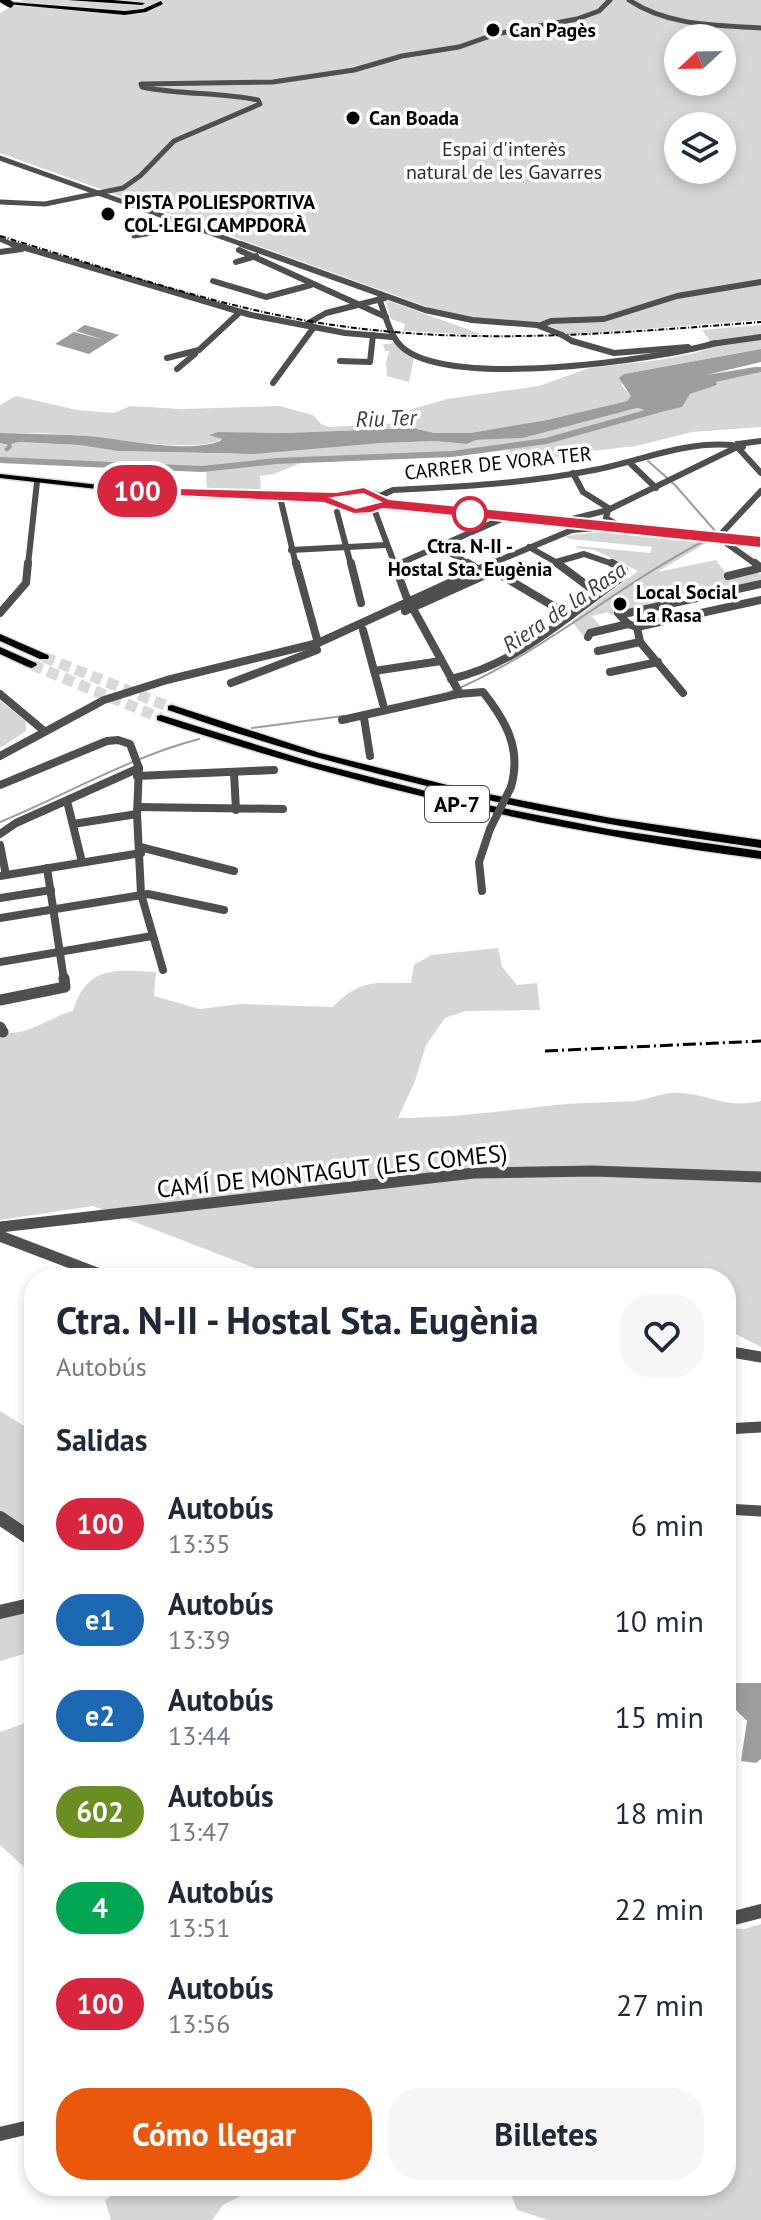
<!DOCTYPE html>
<html lang="es">
<head>
<meta charset="utf-8">
<style>
  :root { --surface:#fff; --page:#f6f6f7; --text:#1f2937; --muted:#747a83; --accent:#ea580c }
  body { margin:0; font-family:"PT Sans",sans-serif; background:var(--page); color:var(--text); height:100vh; display:flex; flex-direction:column; font-size:30px; white-space:nowrap }
  * { box-sizing:border-box; margin:0 }
  p { font-size:26px; color:var(--muted) }
  .icon { flex:none; width:44px; height:44px; fill:none; stroke:currentColor; stroke-width:2; stroke-linecap:round; stroke-linejoin:round }
  .map { position:relative; flex:1; overflow:hidden }
  .side { position:absolute; left:24px; top:1268px; width:712px; height:928px; display:flex; flex-direction:column; background:var(--surface); border-radius:32px; box-shadow:0 4px 12px #0003 }
  .side>* { flex:none }
  .badge { padding:0 16px; border-radius:26px; font-size:28px; line-height:52px }
  .needle { width:52px; rotate:248deg }
  .buttons { position:absolute; left:664px; top:24px; display:grid; gap:16px }
  .buttons a { display:grid; place-items:center; width:72px; height:72px; border-radius:50%; background:var(--surface); box-shadow:0 4px 12px #0003; font-size:40px }
  .map>.badge { position:absolute; translate:-50% -50%; box-shadow:0 0 0 4px #fff }
  h2 { padding:0 32px; font-size:30px; line-height:72px }
  .round { display:grid; place-items:center; flex:none; width:84px; height:84px; border-radius:32px; background:var(--page) }
  .overview { display:flex; align-items:center; justify-content:space-between; height:136px; padding:0 32px }
  h1 { font-size:38px; font-weight:700; line-height:60px }
  .cta { display:flex; gap:16px; margin-top:auto; padding:16px 32px }
  .cta a { flex:1; height:92px; border-radius:32px; background:var(--accent); color:#fff; font-size:32px; font-weight:700; line-height:92px; text-align:center }
  .cta a+a { background:var(--page); color:var(--text) }
  ul { padding:0; list-style:none }
  li { display:flex; align-items:center; gap:24px; height:96px; padding:0 32px }
  li div { flex:1 }
  li b { display:block; font-size:30px }
  li em { font-style:normal }
  li .badge { min-width:88px; font-weight:700; text-align:center }
  .map>svg:first-child { display:block }
  .green { fill:#d6d6d6; fill-rule:evenodd }
  .water { fill:#9d9d9d }
  .lines { fill:none; stroke-linecap:round; stroke-linejoin:round }
  .stream { stroke:#9d9d9d; stroke-width:2 }
  .canal { stroke:#9d9d9d; stroke-width:6 }
  .highway-tunnel { stroke:#d9d9d9; stroke-width:11; stroke-dasharray:11 6; stroke-linecap:butt }
  .major-casing { stroke:#dbdbdb; stroke-width:3 }
  .highway-casing { stroke:#dbdbdb; stroke-width:3 }
  .minor-far4 { stroke:#4f4f4f; stroke-width:5 }
  .minor-far3 { stroke:#4f4f4f; stroke-width:6 }
  .minor-far2 { stroke:#4f4f4f; stroke-width:8 }
  .minor-far1 { stroke:#4f4f4f; stroke-width:11 }
  .minor { stroke:#4f4f4f; stroke-width:14 }
  .major { fill:#000; fill-rule:evenodd }
  .highway { fill:#000; fill-rule:evenodd }
  .rail-far1 { stroke:#000; stroke-width:2; stroke-dasharray:6 2 1 2; stroke-linecap:butt }
  .rail { stroke:#000; stroke-width:3; stroke-dasharray:13 4 2 4; stroke-linecap:butt }
  .highway-bridge-casing { stroke:#dbdbdb; stroke-width:8; stroke-linecap:butt }
  .minor-bridge-far1 { stroke:#4f4f4f; stroke-width:6 }
  .minor-bridge { stroke:#4f4f4f; stroke-width:8 }
  .highway-bridge { stroke:#000; stroke-width:7 }
  .line { fill:#d7263d; stroke:#fff; stroke-width:2; fill-rule:evenodd }
  .poi-dot { fill:#000; stroke:#fff; stroke-width:3 }
  .stop-dot { fill:#fff; stroke:#d7263d; stroke-width:4 }
  .labels { text-anchor:middle; dominant-baseline:central; stroke-width:7; stroke-linejoin:round; paint-order:stroke }
  .far-poi-label { font-size:20px; font-weight:bold; fill:#000; stroke:#fff; text-anchor:start }
  .far-park-label { font-size:20px; fill:#2d2d2d; stroke:#fff }
  .far-street-label { font-size:20px; fill:#000; stroke:#fff }
  .far-stop-label { font-size:20px; font-weight:bold; fill:#000; stroke:#fff }
  .far-water-label { font-size:22px; font-style:italic; fill:#3e3e3e; stroke:#fff }
  .shield { fill:#fff; stroke:#4c4c4c; stroke-width:2 }
  .shield-label { font-size:22px; font-weight:bold; fill:#000 }
  .street-label { font-size:24px; fill:#000; stroke:#fff }
</style>
</head>
<body>
<div class="map">
<svg width="761" height="2220" viewBox="0 0 761 2220">
  <rect width="100%" height="100%" fill="#fff"/>
  <g class="green">
    <path d="M23 0H761V320L568 335C541 318 517 324 487 320 472 319 457 315 442 312L0 153V13ZM678 38H722V82H678ZM678 126H722V170H678Z"/>
    <polygon points="389,301 478,333 479,335 403,331 405,324 391,319 386,302"/>
    <path d="M761 325V349L624 374 622 386 631 396 627 401 547 420 470 433H434L413 428 286 433 218 432 210 435 222 439C198 453 122 440 94 437 63 433 31 433 0 433V405L16 396 77 410 114 413 130 406 181 409 279 406 313 415 321 424 329 427 416 422 409 410 447 399 539 386 589 368 659 360 695 353 714 346 702 330Z"/>
    <polygon points="394,341 414,357 409,382 387,376 386,363 389,351 385,351 383,344 391,344"/>
    <polygon points="761,372 761,427 692,432 636,446 565,454 529,468 521,465 508,450 455,456 301,463 274,474 260,476 261,490 207,490 206,471 0,462 0,443 9,446 4,449 7,452 10,444 19,442 79,445 118,451 237,454 381,443 436,441 467,444 476,440 523,438 637,408 642,409 649,415 681,407 690,394 717,385 715,382"/>
    <polygon points="599,532 706,543 657,572 716,560 729,578 755,572 761,574 761,582 611,615 608,612 592,616 601,627 586,632 584,637 572,621 638,571 595,550 576,548 577,546 650,553 652,547 570,539 565,536"/>
    <polygon points="0,701 26,721 26,731 0,748"/>
    <path d="M498 948 502 967 517 985 537 983 540 1010 466 1011 445 1018 426 1045 415 1081 398 1118C452 1118 503 1111 556 1105 583 1102 609 1103 636 1101 648 1099 659 1094 671 1093 705 1091 722 1110 761 1101V1347L726 1329V1278H281L93 1206 0 1220V1031C22 1040 51 1016 73 1011 87 965 115 970 156 972L154 996 200 1009 240 1004 333 1007C360 979 374 983 411 983L414 965 431 955Z"/>
    <polygon points="0,1411 34,1432 34,1540 0,1513"/>
    <polygon points="34,1603 34,1654 24,1654 0,1661 0,1609"/>
    <polygon points="34,1720 34,1885 25,1868 0,1845 0,1732"/>
    <polygon points="761,1924 761,2220 548,2220 517,2210 508,2186 565,2190 568,2186 726,2186 726,1928 744,1929"/>
    <polygon points="127,2186 260,2186 223,2205 212,2220 111,2220 105,2200"/>
  </g>
  <g class="water">
    <polygon points="83,326 85,325 119,335 89,354 55,344 74,332 104,340 76,331"/>
    <path d="M761 349V362L706 375 755 367H761V372L716 382 717 385 690 394 682 407 649 415 642 409 637 408 523 438 476 440 467 444 436 441 381 443 253 454 118 451 79 445 19 442 11 444 12 447 7 452 4 449 8 445 0 443V433C29 434 59 434 88 436 124 439 187 454 220 441L222 439 209 435 218 432 286 433 413 428 434 433H470L547 420 627 401 631 396 619 378 624 374Z"/>
    <polygon points="726,1683 761,1683 761,1759 756,1763 741,1761 747,1721 726,1700"/>
  </g>
  <g class="lines">
    <g class="stream">
      <polyline points="648,461 675,485 716,532"/>
      <path d="M448 693C540 655 614 588 702 542"/>
      <polyline points="252,728 343,716"/>
      <path d="M0 822C66 795 130 757 199 739"/>
    </g>
    <polyline class="canal" points="0,460 202,469 276,461 452,454 546,441 657,410"/>
    <g class="highway-tunnel">
      <polyline points="44,657 172,708"/>
      <polyline points="32,665 161,718"/>
    </g>
    <g class="major-casing">
      <path id="major" d="M0 474 136 489 336 493 364 488 383 494 386 501 384 504 761 541V547L379 508 372 512 362 514 324 502 150 495 0 478ZM363 493 377 498 378 501C362 517 346 503 328 499 321 497 314 497 308 497H336Z"/>
    </g>
    <g class="highway-casing">
      <g id="highway">
        <polygon points="67,0 113,0 145,3 142,5"/>
        <polygon points="161,1 163,4 146,12 125,15 7,4 10,2 125,11 143,9"/>
        <polygon points="0,634 48,655 49,657 48,659 40,659 0,641"/>
        <polygon points="0,647 36,663 37,665 32,668 28,667 0,654"/>
        <path d="M172 705 320 753 463 789 611 818 761 840V848C555 819 365 779 168 710V706Z"/>
        <path d="M161 715 312 762 457 799 608 829 761 851V859C551 831 358 787 157 720V716Z"/>
      </g>
    </g>
    <g class="minor-far4">
      <path d="M629 0C667 26 717 25 761 28"/>
      <polyline points="0,158 247,246"/>
      <path d="M0 202 45 204 123 188 140 176 174 141 260 104 258 100C220 92 180 95 142 87L141 84 273 82 354 70 402 56 459 47 496 34 577 19 599 11 610 0"/>
      <polyline points="134,236 186,227"/>
      <polyline points="0,239 16,246"/>
    </g>
    <g class="minor-far3">
      <polyline points="12,244 251,315 345,333 392,337"/>
      <polyline points="241,244 425,310 472,320 537,325 562,335"/>
      <polyline points="239,250 386,317"/>
      <polyline points="0,252 22,249"/>
      <polyline points="236,262 256,256"/>
      <polyline points="213,281 266,297 311,285"/>
      <path d="M379 299C386 315 389 336 403 348 452 389 655 360 716 343"/>
      <polyline points="305,325 326,313 385,298"/>
      <polyline points="541,325 551,321 604,319 677,296 761,282"/>
      <polyline points="572,341 614,353 688,347"/>
      <polyline points="711,344 761,337"/>
      <polyline points="167,358 199,350 240,312"/>
      <polyline points="340,361 370,362 373,335"/>
      <polyline points="177,369 195,354"/>
      <polyline points="273,383 314,327"/>
      <polyline points="738,444 761,441"/>
      <polyline points="739,449 761,473"/>
      <polyline points="629,462 656,488"/>
      <polyline points="573,473 583,492 610,509"/>
      <path d="M380 496 393 490C460 487 528 483 594 470 640 461 684 441 732 445"/>
      <polyline points="280,497 296,565"/>
      <polyline points="374,509 395,565"/>
      <polyline points="608,510 606,518 618,525"/>
      <polyline points="337,512 351,565"/>
      <polyline points="568,520 608,510 735,448 743,447 737,444"/>
      <polyline points="720,535 761,491"/>
      <polyline points="722,540 757,565"/>
      <polyline points="529,547 561,565"/>
      <polyline points="441,548 471,565"/>
      <polyline points="291,550 386,545"/>
      <polyline points="556,562 584,554 616,565"/>
      <polyline points="28,565 37,482"/>
      <polyline points="396,565 504,518"/>
      <polyline points="488,565 572,530 596,528"/>
    </g>
    <g class="minor-far2">
      <polyline points="296,563 318,643"/>
      <polyline points="351,563 361,603"/>
      <polyline points="394,563 406,596 460,694"/>
      <polyline points="468,563 479,570"/>
      <polyline points="557,563 597,593"/>
      <polyline points="755,563 761,568"/>
      <polyline points="395,566 401,563"/>
      <polyline points="489,568 570,616"/>
      <polyline points="728,576 761,568"/>
      <polyline points="405,611 494,571"/>
      <polyline points="0,613 26,583 28,563"/>
      <polyline points="618,613 628,624 637,627 761,600"/>
      <polyline points="628,613 761,584"/>
      <polyline points="637,627 640,642 683,693"/>
      <polyline points="363,630 383,704"/>
      <polyline points="588,637 590,633 628,624"/>
      <polyline points="598,651 640,642"/>
      <polyline points="374,671 441,661"/>
      <polyline points="610,672 658,662"/>
      <path d="M451 679C518 664 570 614 625 575L624 570 612 563"/>
      <polyline points="231,683 317,650"/>
      <polyline points="0,694 43,730"/>
      <polyline points="364,718 370,756"/>
      <path d="M342 720 458 694 483 692C506 721 522 749 511 787"/>
      <polyline points="0,756 104,700 167,680 318,643 493,563"/>
      <polyline points="234,773 236,810"/>
      <polyline points="137,776 274,770"/>
      <polyline points="0,785 107,741 118,740 130,744 139,768 137,814 141,894 163,970"/>
      <polyline points="67,801 82,862"/>
      <polyline points="138,807 283,809"/>
      <polyline points="73,824 137,814"/>
      <polyline points="0,834 16,823 139,768"/>
      <polyline points="0,845 6,875"/>
      <polyline points="140,847 234,871"/>
      <polyline points="47,868 64,980"/>
      <polyline points="0,876 141,853"/>
      <polyline points="482,891 479,862 490,829"/>
      <polyline points="0,898 51,890"/>
      <polyline points="0,918 148,894 224,910"/>
      <polyline points="0,962 152,936"/>
    </g>
    <g class="minor-far1">
      <polyline points="0,1000 65,987 64,978"/>
      <polyline points="0,1027 3,1032"/>
      <polyline points="0,1227 474,1173 593,1171 761,1177"/>
      <polyline points="0,1236 110,1278"/>
      <polyline points="726,1351 761,1357"/>
      <polyline points="726,1429 761,1427"/>
      <polyline points="726,1509 761,1511"/>
    </g>
    <g class="minor">
      <polyline points="0,1518 34,1541"/>
      <polyline points="0,1612 34,1604"/>
      <polyline points="726,1920 761,1911"/>
      <polyline points="0,2134 34,2126"/>
    </g>
    <use href="#major" class="major"/>
    <use href="#highway" class="highway"/>
    <path class="rail-far1" d="M0 236C110 269 219 308 333 325 475 346 619 333 761 322"/>
    <polyline class="rail" points="545,1051 761,1041"/>
    <g class="highway-bridge-casing">
      <polyline id="highway-bridge" points="3,0 10,4"/>
    </g>
    <polyline class="minor-bridge-far1" points="562,335 572,341"/>
    <polyline class="minor-bridge" points="490,829 511,787"/>
    <use href="#highway-bridge" class="highway-bridge"/>
  </g>
  <path class="line" d="M364 487 389 499 761 536V548L396 510 382 509 371 513 354 514 324 503 137 494 131 491 137 487 336 492ZM363 494 380 502 356 508 332 498Z"/>
  <g class="poi-dot">
    <circle cx="493" cy="30" r="8"/>
    <circle cx="353" cy="118" r="8"/>
    <circle cx="108" cy="214" r="8"/>
    <circle cx="620" cy="604" r="8"/>
  </g>
  <circle class="stop-dot" cx="470" cy="514" r="16"/>
  <g class="labels">
    <g class="far-poi-label">
      <text x="509" y="30">Can Pagès</text>
      <text x="369" y="118">Can Boada</text>
      <text x="124" y="202">PISTA POLIESPORTIVA<tspan x="124" dy="23">COL·LEGI CAMPDORÀ</tspan></text>
      <text x="636" y="592">Local Social<tspan x="636" dy="23">La Rasa</tspan></text>
    </g>
    <g class="far-park-label">
      <text x="504" y="149">Espai d'interès<tspan x="504" dy="23">natural de les Gavarres</tspan></text>
    </g>
    <g class="far-street-label">
      <text transform="translate(498 463) rotate(-6)">CARRER DE VORA TER</text>
    </g>
    <g class="far-stop-label">
      <text x="470" y="546">Ctra. N-II -<tspan x="470" dy="23">Hostal Sta. Eugènia</tspan></text>
    </g>
    <g class="far-water-label">
      <text transform="translate(386 418) rotate(-2)">Riu Ter</text>
      <text transform="translate(564 607) rotate(-34)">Riera de la Rasa</text>
    </g>
    <rect class="shield" x="425" y="786" width="64" height="36" rx="6"/>
    <g class="shield-label">
      <text x="457" y="804">AP-7</text>
    </g>
    <g class="street-label">
      <text transform="translate(332 1171) rotate(-6)">CAMÍ DE MONTAGUT (LES COMES)</text>
    </g>
  </g>
</svg>
<div class="buttons">
<a><svg class="needle" viewBox="-14 -14 28 28"><path d="M0-13l5 13h-10z" fill="#e53935"/><path d="M0 13l5-13h-10z" fill="#747a83"/></svg></a>
<a><svg class="icon" aria-label="layers" viewBox="0 0 24 24"><path d="M12 4l9 5-9 5-9-5zM3 14l9 5 9-5"/></svg></a>
</div>
<b class="badge" style="left:137px;top:491px;background:#d7263d;color:#fff">100</b>
<section class="side">
<div class="overview"><div><h1>Ctra. N-II - Hostal Sta. Eugènia</h1><p>Autobús</p></div><a class="round"><svg class="icon" aria-label="heart" viewBox="0 0 24 24"><path d="M12 20l-8-8c-3-5 5-10 8-4 3-6 11-1 8 4z"/></svg></a></div>
<h2>Salidas</h2>
<ul>
<li><span class="badge" style="background:#d7263d;color:#fff">100</span><div><b>Autobús</b><p>13:35</p></div><em>6 min</em></li>
<li><span class="badge" style="background:#1d68b3;color:#fff">e1</span><div><b>Autobús</b><p>13:39</p></div><em>10 min</em></li>
<li><span class="badge" style="background:#1d68b3;color:#fff">e2</span><div><b>Autobús</b><p>13:44</p></div><em>15 min</em></li>
<li><span class="badge" style="background:#6b8e23;color:#fff">602</span><div><b>Autobús</b><p>13:47</p></div><em>18 min</em></li>
<li><span class="badge" style="background:#00a651;color:#fff">4</span><div><b>Autobús</b><p>13:51</p></div><em>22 min</em></li>
<li><span class="badge" style="background:#d7263d;color:#fff">100</span><div><b>Autobús</b><p>13:56</p></div><em>27 min</em></li>
</ul>
<div class="cta"><a>Cómo llegar</a><a>Billetes</a></div>
</section>
</div>
</body>
</html>
